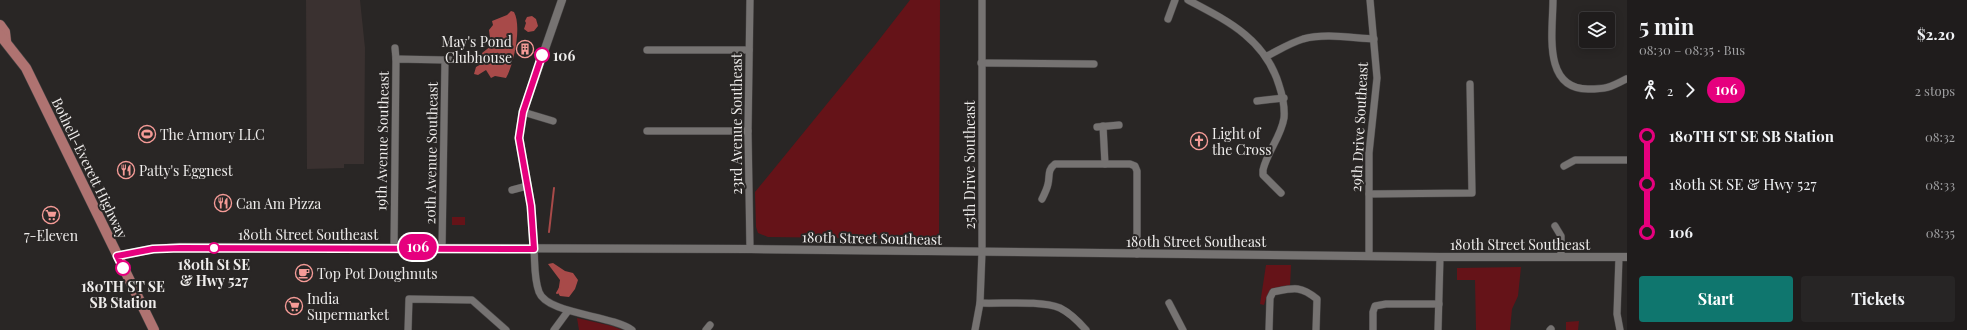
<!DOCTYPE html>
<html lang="en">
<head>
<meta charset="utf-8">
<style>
  :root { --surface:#1f1c1c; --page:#272525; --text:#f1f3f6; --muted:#a1a1a3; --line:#3c3a3b; --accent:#0f766e }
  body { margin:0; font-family:"Playfair Display",serif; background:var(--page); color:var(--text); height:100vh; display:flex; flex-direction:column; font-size:15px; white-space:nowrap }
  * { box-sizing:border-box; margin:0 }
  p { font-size:13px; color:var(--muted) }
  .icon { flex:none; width:22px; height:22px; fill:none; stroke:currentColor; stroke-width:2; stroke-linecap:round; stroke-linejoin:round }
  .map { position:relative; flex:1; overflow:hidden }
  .panel { display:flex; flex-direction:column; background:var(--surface); width:340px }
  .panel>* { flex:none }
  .badge { padding:0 8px; border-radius:13px; font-size:14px; line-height:26px }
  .controls { position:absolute; left:1579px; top:12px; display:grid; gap:8px }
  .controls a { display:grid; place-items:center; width:36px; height:36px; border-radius:4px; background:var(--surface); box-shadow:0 2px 10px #0003,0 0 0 1px var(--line); font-size:20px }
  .map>.badge { position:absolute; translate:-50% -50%; box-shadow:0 0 0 2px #fff }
  .legs { display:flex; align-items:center; gap:6px; height:44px; padding:0 12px; font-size:13px }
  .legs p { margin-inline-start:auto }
  .headline { display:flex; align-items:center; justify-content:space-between; height:68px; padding:0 12px }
  h1 { font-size:22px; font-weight:700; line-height:30px }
  .button { display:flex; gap:8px; margin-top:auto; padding:8px 12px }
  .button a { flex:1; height:46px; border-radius:4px; background:var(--accent); color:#fff; font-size:16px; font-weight:700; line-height:46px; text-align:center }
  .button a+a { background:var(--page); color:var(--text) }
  ul { padding:0 12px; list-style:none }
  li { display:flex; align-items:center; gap:14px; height:48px; font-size:15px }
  li i { display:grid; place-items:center; width:6px; height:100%; margin:0 5px; background:currentColor }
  li i::after { content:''; width:10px; height:10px; margin:-5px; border:3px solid; border-radius:50%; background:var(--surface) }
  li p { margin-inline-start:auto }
  li:first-child i { background:linear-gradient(#0000 50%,currentColor 0) }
  li:last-child i { background:linear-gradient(currentColor 50%,#0000 0) }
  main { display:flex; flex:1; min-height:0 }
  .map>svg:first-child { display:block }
  .built { fill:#3a3130 }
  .green { fill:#651318 }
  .water { fill:#a84a49 }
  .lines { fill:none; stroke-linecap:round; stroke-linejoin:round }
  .stream { stroke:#a84a49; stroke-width:2 }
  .minor-casing { stroke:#464444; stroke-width:8 }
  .tertiary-casing { stroke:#464444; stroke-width:9 }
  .primary-casing { stroke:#464444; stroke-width:11 }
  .minor { stroke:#767372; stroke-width:7 }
  .tertiary { stroke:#767372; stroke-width:8 }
  .primary { stroke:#af7371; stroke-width:10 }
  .line-1-casing { stroke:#fff; stroke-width:9 }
  .line-1 { stroke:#e6007e; stroke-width:6 }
  .stop-1-dot { fill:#fff; stroke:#e6007e; stroke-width:2 }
  .labels { text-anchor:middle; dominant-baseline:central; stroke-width:4; stroke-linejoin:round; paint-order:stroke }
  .poi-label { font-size:14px; fill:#efedec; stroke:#292625; text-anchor:start }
  .stop-label { font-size:14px; font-weight:bold; fill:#efedec; stroke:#292625 }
  .street-label { font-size:14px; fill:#efedec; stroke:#292625 }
</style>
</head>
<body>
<main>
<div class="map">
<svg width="1627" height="330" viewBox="0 0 1627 330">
  <rect width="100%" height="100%" fill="#292625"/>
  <polygon class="built" points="306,0 360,0 365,48 364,164 344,164 344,168 307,169"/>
  <g class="green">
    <polygon points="910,0 940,0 939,239 768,237 758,233 756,227 755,192 875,45"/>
    <rect x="452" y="217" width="13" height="8"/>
    <path d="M1266 265H1291L1290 287C1272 288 1269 287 1264 305L1260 304Z"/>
    <polygon points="1521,267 1518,296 1512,309 1510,330 1476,330 1475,280 1457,280 1457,268"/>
    <polygon points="577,318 612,326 622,330 579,330"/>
    <polygon points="1579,321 1578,330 1566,330 1566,322"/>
  </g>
  <g class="water">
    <path d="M511 11 514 12C522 26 514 64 506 78L495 76 491 78 486 70 478 75 474 74 476 67 485 62 482 53 491 46 489 30 493 25 492 21 507 15Z"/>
    <polygon points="532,16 536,19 538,26 534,31 528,32 524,29 526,23 525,21 527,17"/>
    <polygon points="553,263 565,271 573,273 578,280 575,289 569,297 560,296 558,293 560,280 548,264"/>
  </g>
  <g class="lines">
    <g class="stream">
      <polyline points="549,232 554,188"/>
      <polyline points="557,293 560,288"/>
    </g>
    <g class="minor-casing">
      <g id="minor">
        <path d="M1188 0C1228 21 1265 39 1279 85 1283 97 1285 106 1284 118 1281 137 1267 152 1263 170V175L1281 193"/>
        <path d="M1553 0C1553 30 1542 89 1588 89 1606 89 1609 88 1626 79"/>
        <polyline points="1168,19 1175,0"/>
        <polyline points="395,48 396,59"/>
        <polyline points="647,50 749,50"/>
        <path d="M1267 56C1279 50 1290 43 1303 39 1325 33 1352 38 1374 39"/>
        <polyline points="445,60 462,60"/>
        <polyline points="981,63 1094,64"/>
        <polyline points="1257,101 1284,98"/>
        <polyline points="523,112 553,121"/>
        <polyline points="1103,126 1105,164"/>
        <polyline points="1097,127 1119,125"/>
        <polyline points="647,131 748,131"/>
        <polyline points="1564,166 1575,160 1627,160"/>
        <polyline points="512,190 527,186"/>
        <polyline points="1369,194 1472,193 1470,84"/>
        <path d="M1042 199C1044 195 1047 189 1048 184 1050 176 1047 170 1055 164H1130L1135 166 1137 171V254"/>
        <polyline points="1555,226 1561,236 1561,257"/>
        <polyline points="394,247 396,59 445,60 442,248"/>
        <path d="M534 249C535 263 534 279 539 292 547 314 611 315 632 330"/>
        <polyline points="750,249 748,131 750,0"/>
        <polyline points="1369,256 1369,153 1377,78 1370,0"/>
        <polyline points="1619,257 1617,314 1620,330"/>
        <path d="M980 303C1001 304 1041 300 1060 308 1070 313 1079 322 1086 330"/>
        <polyline points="1169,303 1183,330"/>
        <polyline points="408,330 409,299 472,300 506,330"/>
        <polyline points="554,330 568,311"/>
        <polyline points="706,330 710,325"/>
        <polyline points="975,330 980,303 982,252 982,0"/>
        <path d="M1269 330 1270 298 1273 292C1293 288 1300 285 1317 299L1316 330"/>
        <polyline points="1373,330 1373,312 1375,306 1386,304 1439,304"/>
        <polyline points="1438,330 1440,257"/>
        <polyline points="1550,330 1551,329"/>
      </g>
    </g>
    <g class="tertiary-casing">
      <g id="tertiary">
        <polyline points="534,249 531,206 519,138 523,112 562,0"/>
        <polyline points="117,256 153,249 180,247 750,249 1440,257 1627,257"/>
      </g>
    </g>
    <g class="primary-casing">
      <g id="primary">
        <polyline points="0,25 5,32 6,41"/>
        <polyline points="0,35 26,68 154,330"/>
      </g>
    </g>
    <use href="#minor" class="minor"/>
    <use href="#tertiary" class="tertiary"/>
    <use href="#primary" class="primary"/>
  </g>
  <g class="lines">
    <g class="line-1-casing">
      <polyline id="line-1" points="123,268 117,256 153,249 180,248 534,249 531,206 519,138 523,112 542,55"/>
    </g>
    <use href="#line-1" class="line-1"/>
  </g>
  <defs>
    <g id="building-ring" transform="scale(0.9)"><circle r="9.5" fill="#292625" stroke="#f59b97" stroke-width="1.5"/><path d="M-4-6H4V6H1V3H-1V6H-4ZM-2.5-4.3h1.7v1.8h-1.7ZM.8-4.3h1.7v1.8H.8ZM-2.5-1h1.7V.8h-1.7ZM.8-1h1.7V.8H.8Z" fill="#f59b97"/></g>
    <g id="stadium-ring" transform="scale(0.9)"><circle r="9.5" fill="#292625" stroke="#f59b97" stroke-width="1.5"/><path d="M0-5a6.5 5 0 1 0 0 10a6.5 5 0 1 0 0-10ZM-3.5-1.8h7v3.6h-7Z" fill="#f59b97"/></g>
    <g id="church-ring" transform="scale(0.9)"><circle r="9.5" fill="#292625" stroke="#f59b97" stroke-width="1.5"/><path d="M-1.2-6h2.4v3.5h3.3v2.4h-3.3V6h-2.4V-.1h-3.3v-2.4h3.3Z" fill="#f59b97"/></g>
    <g id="restaurant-ring" transform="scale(0.9)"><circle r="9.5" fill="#292625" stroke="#f59b97" stroke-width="1.5"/><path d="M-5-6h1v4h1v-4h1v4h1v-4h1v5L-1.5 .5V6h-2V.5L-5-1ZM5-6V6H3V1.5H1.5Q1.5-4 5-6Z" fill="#f59b97"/></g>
    <g id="supermarket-ring" transform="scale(0.9)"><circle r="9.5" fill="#292625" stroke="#f59b97" stroke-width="1.5"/><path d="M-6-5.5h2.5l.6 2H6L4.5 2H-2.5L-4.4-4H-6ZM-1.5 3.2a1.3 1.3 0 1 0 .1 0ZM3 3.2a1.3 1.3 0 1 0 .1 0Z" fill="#f59b97"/></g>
    <g id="cafe-ring" transform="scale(0.9)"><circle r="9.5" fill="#292625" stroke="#f59b97" stroke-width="1.5"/><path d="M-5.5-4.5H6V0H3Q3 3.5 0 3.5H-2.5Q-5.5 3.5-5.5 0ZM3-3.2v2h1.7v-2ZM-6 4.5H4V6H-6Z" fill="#f59b97"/></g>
  </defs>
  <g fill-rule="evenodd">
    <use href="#building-ring" x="525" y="49"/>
    <use href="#stadium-ring" x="147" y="134"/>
    <use href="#church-ring" x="1199" y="141"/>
    <use href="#restaurant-ring" x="126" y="170"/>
    <use href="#restaurant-ring" x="223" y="203"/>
    <use href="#supermarket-ring" x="51" y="215"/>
    <use href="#cafe-ring" x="304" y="273"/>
    <use href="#supermarket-ring" x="294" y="306"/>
  </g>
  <g class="stop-1-dot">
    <circle cx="542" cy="55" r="7"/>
    <circle cx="214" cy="248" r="5"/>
    <circle cx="123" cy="268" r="7"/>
  </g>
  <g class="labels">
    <g class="poi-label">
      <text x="512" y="41" text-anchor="end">May's Pond<tspan x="512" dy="16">Clubhouse</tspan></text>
      <text x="1212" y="133">Light of<tspan x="1212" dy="16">the Cross</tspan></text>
      <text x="160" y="134">The Armory LLC</text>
      <text x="139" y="170">Patty's Eggnest</text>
      <text x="236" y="203">Can Am Pizza</text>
      <text x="51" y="235" text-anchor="middle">7-Eleven</text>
      <text x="317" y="273">Top Pot Doughnuts</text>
      <text x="307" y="298">India<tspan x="307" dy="16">Supermarket</tspan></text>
    </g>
    <g class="stop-label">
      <text x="553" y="55" text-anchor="start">106</text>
      <text x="214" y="264">180th St SE<tspan x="214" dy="16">&amp; Hwy 527</tspan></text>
      <text x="123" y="286">180TH ST SE<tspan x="123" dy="16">SB Station</tspan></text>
    </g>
    <g class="street-label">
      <text transform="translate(736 124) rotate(-90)">23rd Avenue Southeast</text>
      <text transform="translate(1359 127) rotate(-87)">29th Drive Southeast</text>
      <text transform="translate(382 141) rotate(-89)">19th Avenue Southeast</text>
      <text transform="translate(431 153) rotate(-89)">20th Avenue Southeast</text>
      <text transform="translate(969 165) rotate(-90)">25th Drive Southeast</text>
      <text transform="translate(90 168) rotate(64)">Bothell-Everett Highway</text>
      <text x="308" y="234">180th Street Southeast</text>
      <text transform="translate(872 238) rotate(1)">180th Street Southeast</text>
      <text x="1196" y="241">180th Street Southeast</text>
      <text x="1520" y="244">180th Street Southeast</text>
    </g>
  </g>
</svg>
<div class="controls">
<a><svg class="icon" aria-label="layers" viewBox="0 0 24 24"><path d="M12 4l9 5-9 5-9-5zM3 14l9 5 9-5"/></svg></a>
</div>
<b class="badge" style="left:418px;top:247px;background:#e6007e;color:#fff">106</b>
</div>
<section class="panel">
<div class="headline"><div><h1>5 min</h1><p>08:30 – 08:35 · Bus</p></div><b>$2.20</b></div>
<div class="legs"><svg class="icon" aria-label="walk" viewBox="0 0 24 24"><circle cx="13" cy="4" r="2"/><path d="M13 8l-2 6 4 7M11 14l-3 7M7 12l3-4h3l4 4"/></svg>2<svg class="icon" aria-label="forward" viewBox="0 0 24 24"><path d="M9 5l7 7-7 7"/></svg><b class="badge" style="background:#e6007e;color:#fff">106</b><p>2 stops</p></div>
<ul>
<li><i style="color:#e6007e"></i><b>180TH ST SE SB Station</b><p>08:32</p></li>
<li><i style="color:#e6007e"></i><span>180th St SE &amp; Hwy 527</span><p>08:33</p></li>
<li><i style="color:#e6007e"></i><b>106</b><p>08:35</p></li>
</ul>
<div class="button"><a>Start</a><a>Tickets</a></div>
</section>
</main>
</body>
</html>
